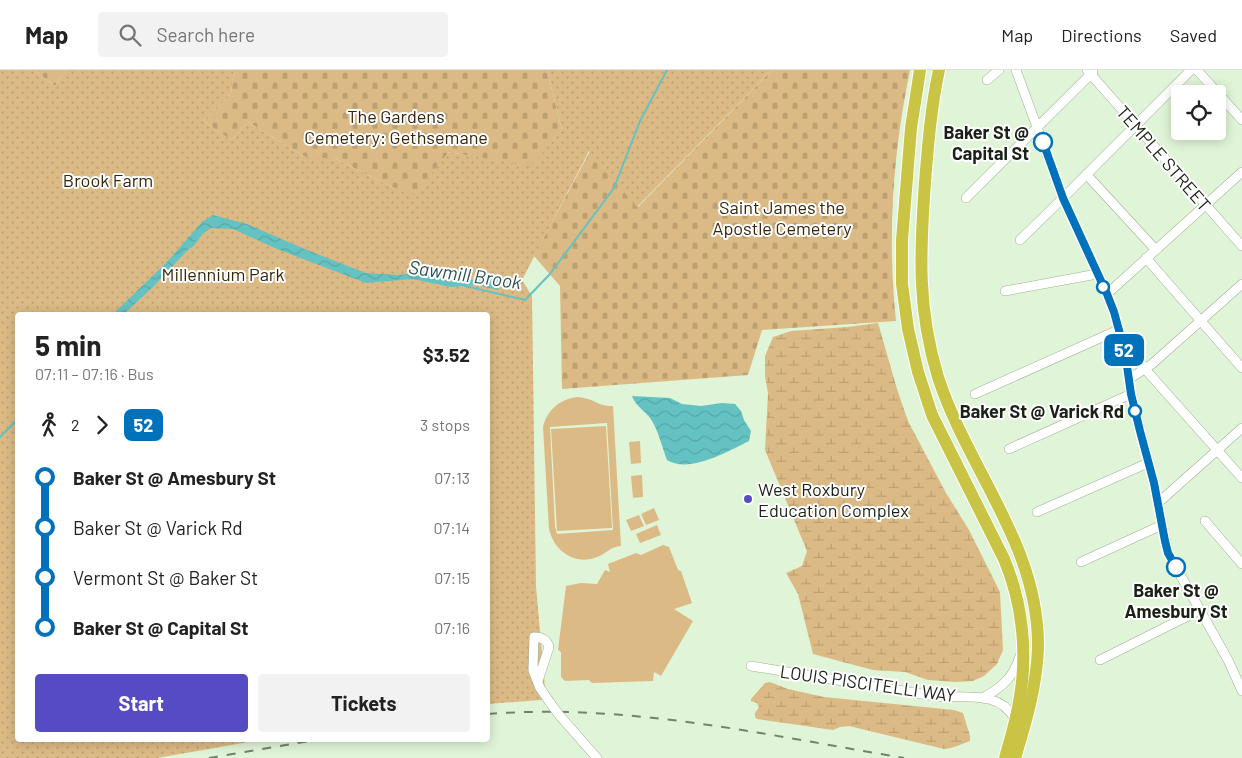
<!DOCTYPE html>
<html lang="en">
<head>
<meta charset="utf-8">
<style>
  :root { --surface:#fff; --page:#f2f2f2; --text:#222; --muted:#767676; --line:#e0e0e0; --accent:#554cc3 }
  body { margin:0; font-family:Barlow,sans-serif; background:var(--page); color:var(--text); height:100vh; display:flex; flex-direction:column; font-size:19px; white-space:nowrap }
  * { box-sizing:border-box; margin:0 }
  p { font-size:16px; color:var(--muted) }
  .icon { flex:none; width:28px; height:28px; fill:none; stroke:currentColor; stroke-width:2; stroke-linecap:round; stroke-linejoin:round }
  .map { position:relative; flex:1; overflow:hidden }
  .details { position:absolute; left:15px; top:242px; width:475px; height:430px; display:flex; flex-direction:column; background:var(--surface); border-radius:5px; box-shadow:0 2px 12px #0003 }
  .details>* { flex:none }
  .badge { padding:0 10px; border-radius:8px; font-size:18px; line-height:32px }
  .controls { position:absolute; left:1171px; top:15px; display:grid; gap:10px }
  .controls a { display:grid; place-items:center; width:55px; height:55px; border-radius:5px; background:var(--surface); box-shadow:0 2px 12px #0003; font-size:25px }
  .map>.badge { position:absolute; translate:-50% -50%; box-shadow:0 0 0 2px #fff }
  .legs { display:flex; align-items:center; gap:8px; height:55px; padding:0 20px; font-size:16px }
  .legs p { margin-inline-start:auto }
  .headline { display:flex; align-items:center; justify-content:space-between; height:85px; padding:0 20px }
  h1 { font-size:28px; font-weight:700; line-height:38px }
  .action { display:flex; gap:10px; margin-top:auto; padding:10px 20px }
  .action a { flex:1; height:58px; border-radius:5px; background:var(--accent); color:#fff; font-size:20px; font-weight:700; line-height:58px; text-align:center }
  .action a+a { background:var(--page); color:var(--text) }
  ul { padding:0 20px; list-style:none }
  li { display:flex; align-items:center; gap:18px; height:50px; font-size:19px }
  li i { display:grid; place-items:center; width:8px; height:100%; margin:0 6px; background:currentColor }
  li i::after { content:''; width:12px; height:12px; margin:-6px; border:4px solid; border-radius:50%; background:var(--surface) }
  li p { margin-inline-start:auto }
  li:first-child i { background:linear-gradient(#0000 50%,currentColor 0) }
  li:last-child i { background:linear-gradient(currentColor 50%,#0000 0) }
  header { display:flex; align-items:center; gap:30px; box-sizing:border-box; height:70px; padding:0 25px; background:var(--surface); border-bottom:1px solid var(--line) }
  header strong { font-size:24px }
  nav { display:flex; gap:28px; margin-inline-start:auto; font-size:18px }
  .search { width:350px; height:45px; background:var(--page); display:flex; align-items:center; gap:12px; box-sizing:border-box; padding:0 18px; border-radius:5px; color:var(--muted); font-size:19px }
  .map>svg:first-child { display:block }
  .grass { fill:#dcba85; fill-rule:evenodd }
  .wetland { fill:url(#wetland-marsh) }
  .cemetery { fill:url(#cemetery-stones) }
  .park { fill:url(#park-dots) }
  .water { fill:url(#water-waves) }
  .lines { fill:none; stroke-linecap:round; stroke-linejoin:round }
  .stream { stroke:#64c3c2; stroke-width:2 }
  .minor-casing { stroke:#9cb093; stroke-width:10 }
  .highway-casing { stroke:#fff; stroke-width:14 }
  .minor { stroke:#fff; stroke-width:9 }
  .highway { stroke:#cac445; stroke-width:12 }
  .rail { stroke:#74826e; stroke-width:2; stroke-dasharray:9 9; stroke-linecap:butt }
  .minor-bridge-casing { stroke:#9cb093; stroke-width:10; stroke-linecap:butt }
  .minor-bridge { stroke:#fff; stroke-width:9 }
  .line-1-casing { stroke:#fff; stroke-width:11 }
  .line-1 { stroke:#0072bc; stroke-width:8 }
  .stop-1-dot { fill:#fff; stroke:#0072bc; stroke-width:2.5 }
  .poi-dot { fill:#554cc3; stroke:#fff; stroke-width:2 }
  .labels { text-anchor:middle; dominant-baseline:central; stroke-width:4; stroke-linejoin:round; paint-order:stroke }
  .park-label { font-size:18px; fill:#36260a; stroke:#fff }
  .stop-label { font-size:18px; font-weight:bold; fill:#1a2116; stroke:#fff; text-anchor:end }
  .street-label { font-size:18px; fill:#1a2116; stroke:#fff }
  .poi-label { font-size:18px; fill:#1a2116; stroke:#fff; text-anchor:start }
  .water-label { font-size:19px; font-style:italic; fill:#285352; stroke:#fff }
</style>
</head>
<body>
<header>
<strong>Map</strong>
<div class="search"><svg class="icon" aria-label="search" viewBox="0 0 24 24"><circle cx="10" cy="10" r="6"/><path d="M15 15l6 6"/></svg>Search here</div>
<nav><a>Map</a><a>Directions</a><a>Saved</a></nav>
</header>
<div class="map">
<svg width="1242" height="688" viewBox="0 0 1242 688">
  <defs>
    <pattern id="wetland-marsh" width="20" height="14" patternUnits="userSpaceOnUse" patternTransform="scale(1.25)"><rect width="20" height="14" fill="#dcba85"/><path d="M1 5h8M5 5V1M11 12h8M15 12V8" fill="none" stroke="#bca072"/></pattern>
    <pattern id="cemetery-stones" width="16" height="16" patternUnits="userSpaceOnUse" patternTransform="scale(1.25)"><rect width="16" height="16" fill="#dcba85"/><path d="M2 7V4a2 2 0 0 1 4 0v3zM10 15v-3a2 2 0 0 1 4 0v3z" fill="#bca072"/></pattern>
    <pattern id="park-dots" width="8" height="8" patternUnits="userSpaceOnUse" patternTransform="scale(1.25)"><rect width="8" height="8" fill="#dcba85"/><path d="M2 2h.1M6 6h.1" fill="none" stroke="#bca072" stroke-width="1.8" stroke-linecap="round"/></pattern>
    <pattern id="water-waves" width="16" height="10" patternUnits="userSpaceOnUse" patternTransform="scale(1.25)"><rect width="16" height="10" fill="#64c3c2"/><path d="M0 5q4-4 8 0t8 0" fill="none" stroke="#56a7a6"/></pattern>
  </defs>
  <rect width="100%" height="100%" fill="#e0f5d7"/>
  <g class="grass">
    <path d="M577 327C594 328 599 337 613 336L621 476C609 477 608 483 597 487 575 496 554 481 549 459L543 357C547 340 560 329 577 327ZM607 353 613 460 557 464 555 456 550 357Z"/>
    <polygon points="606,356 612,458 557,461 551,359"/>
    <polygon points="640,371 641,393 631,394 629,372"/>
    <polygon points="642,405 643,427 633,428 631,406"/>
    <polygon points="654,438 659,450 646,455 641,444"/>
    <polygon points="639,445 644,456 631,461 626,450"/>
    <polygon points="657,455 661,465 640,473 636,464"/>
    <polygon points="663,475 669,477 678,500 681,501 692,533 674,539 693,551 661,606 654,602 653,611 592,613 589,610 565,611 561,607 561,582 558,580 566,516 581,513 597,514 605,500 610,502 608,494 636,483 641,485"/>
  </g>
  <g class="wetland">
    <polygon points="878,253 897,319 908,351 946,423 969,460 1000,522 1003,580 997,594 984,606 973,611 955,612 928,610 905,602 873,600 813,584 798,524 786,503 802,496 807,481 765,380 768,323 765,306 765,286 773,267 791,261 847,257"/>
    <path d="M770 612 788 619 824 627 954 640 963 643 970 666V671C961 674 955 678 944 679L849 656 840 657 833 660 757 649 755 647V643L759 637 757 633 751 631V629L765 613Z"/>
  </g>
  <g class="cemetery">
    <polygon points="34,0 66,0 55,16"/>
    <polygon points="234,0 547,0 562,60 531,97 449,82 415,125 392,117 334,88 307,88 248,52 231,70 203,51 231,24"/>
    <path d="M772 0H910C893 82 887 167 896 251L762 260 748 305 562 319 560 216 534 186 590 81 638 137Z"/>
  </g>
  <polygon class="park" points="0,0 34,0 55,16 66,0 234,0 231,24 203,51 231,70 248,52 307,88 334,88 392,117 415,124 449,82 531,96 562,60 547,0 772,0 637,137 589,81 522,210 532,226 536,516 545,618 554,629 488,634 488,245 18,245 18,670 260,670 157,688 0,688"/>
  <g class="water">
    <path d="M213 145 247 154 307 180 366 203 398 205 418 203 452 211 487 209 496 207C501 210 500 214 498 220L477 215 451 217 413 209 366 213 277 179 233 159 211 158 204 163 153 217 123 245H112L167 192 202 152Z"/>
    <path d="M632 326 670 328 682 334 701 336 722 333 735 334 741 341 744 350 751 361 749 371C729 381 689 404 667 390 662 377 659 363 652 351 647 342 635 336 632 326Z"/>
  </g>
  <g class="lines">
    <g class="stream">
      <polyline points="191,177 198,169"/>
      <polyline points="423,210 433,212"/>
      <polyline points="465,216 525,230 550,204 614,118 640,51 667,0"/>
      <polyline points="0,367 18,349"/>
    </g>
    <g class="minor-casing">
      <g id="minor">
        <polyline points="1016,0 1063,128 1107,224 1114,242 1125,282 1131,324 1154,413 1168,483 1228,590 1242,621"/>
        <polyline points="1087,0 1242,176"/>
        <polyline points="1197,0 1242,50"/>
        <polyline points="987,10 999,0"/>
        <polyline points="1086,104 1155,179"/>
        <polyline points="966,128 1093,2"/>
        <polyline points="1020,170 1063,128 1191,0"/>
        <polyline points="1146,188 1242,298"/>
        <polyline points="1005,221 1097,204"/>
        <polyline points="1107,224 1242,102"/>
        <polyline points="1123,275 1134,283 1145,299 1242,408"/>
        <polyline points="1129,309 1152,294 1242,214"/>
        <polyline points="975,324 1118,260"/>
        <polyline points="1009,379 1131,324"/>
        <polyline points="1158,433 1242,358"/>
        <polyline points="1037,442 1148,393"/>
        <polyline points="1205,451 1242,494"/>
        <polyline points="1081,492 1162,455"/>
        <polyline points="1100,590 1200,540"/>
        <path d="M751 596 934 626C964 629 998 619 1015 649"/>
        <path d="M538 611 549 577C547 569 541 567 534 567L533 600 540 618 551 634"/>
        <path d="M984 627C1003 617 1014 606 1020 586"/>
        <polyline points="560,646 597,688"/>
      </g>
    </g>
    <g class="highway-casing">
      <g id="highway">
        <path d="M920 0 911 58 902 170V214L908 259 918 302 932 345 1004 489C1023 534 1028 585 1019 632 1016 651 1010 670 1005 688"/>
        <path d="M939 0C931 37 928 75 925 112 920 183 917 238 938 307 968 400 1039 475 1038 577 1037 615 1026 652 1015 688"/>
      </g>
    </g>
    <use href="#minor" class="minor"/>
    <use href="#highway" class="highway"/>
    <g class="rail">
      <path d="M488 644C628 633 766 665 904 688"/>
      <polyline points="209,688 315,670"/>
    </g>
    <g class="minor-bridge-casing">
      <polyline id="minor-bridge" points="551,634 560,646"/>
    </g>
    <use href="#minor-bridge" class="minor-bridge"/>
  </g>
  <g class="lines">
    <g class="line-1-casing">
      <polyline id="line-1" points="1043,72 1063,128 1107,224 1114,242 1125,282 1131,324 1140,361 1154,413 1165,471 1168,483 1176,497"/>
    </g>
    <use href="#line-1" class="line-1"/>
  </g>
  <g class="stop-1-dot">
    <circle cx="1043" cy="72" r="9"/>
    <circle cx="1103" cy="217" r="6"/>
    <circle cx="1135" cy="341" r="6"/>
    <circle cx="1176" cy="497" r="9"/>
  </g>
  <circle class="poi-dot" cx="748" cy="429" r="5"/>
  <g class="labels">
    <g class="park-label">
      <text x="396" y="46">The Gardens<tspan x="396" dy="21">Cemetery: Gethsemane</tspan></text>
      <text x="108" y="110">Brook Farm</text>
      <text x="782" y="137">Saint James the<tspan x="782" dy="21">Apostle Cemetery</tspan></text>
      <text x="223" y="204">Millennium Park</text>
    </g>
    <g class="stop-label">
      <text x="1029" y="62">Baker St @<tspan x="1029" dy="21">Capital St</tspan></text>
      <text x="1124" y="341">Baker St @ Varick Rd</text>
      <text x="1176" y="520" text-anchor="middle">Baker St @<tspan x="1176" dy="21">Amesbury St</tspan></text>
    </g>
    <g class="street-label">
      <text transform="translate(1164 88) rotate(49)">TEMPLE STREET</text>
      <text transform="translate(868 613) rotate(8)">LOUIS PISCITELLI WAY</text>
    </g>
    <g class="poi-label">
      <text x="758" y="419">West Roxbury<tspan x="758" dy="21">Education Complex</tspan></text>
    </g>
    <g class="water-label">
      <text transform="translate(465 204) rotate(8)">Sawmill Brook</text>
    </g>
  </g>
</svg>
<div class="controls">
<a><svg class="icon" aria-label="locate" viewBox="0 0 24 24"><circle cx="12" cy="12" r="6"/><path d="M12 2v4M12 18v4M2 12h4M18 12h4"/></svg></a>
</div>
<b class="badge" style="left:1124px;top:280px;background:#0072bc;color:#fff">52</b>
<section class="details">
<div class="headline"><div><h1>5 min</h1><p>07:11 – 07:16 · Bus</p></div><b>$3.52</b></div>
<div class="legs"><svg class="icon" aria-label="walk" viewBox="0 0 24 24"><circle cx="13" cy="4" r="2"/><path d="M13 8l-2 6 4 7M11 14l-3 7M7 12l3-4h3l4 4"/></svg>2<svg class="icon" aria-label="forward" viewBox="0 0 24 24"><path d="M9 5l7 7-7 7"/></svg><b class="badge" style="background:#0072bc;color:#fff">52</b><p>3 stops</p></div>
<ul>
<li><i style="color:#0072bc"></i><b>Baker St @ Amesbury St</b><p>07:13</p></li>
<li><i style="color:#0072bc"></i><span>Baker St @ Varick Rd</span><p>07:14</p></li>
<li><i style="color:#0072bc"></i><span>Vermont St @ Baker St</span><p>07:15</p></li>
<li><i style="color:#0072bc"></i><b>Baker St @ Capital St</b><p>07:16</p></li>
</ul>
<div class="action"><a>Start</a><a>Tickets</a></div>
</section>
</div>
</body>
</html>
